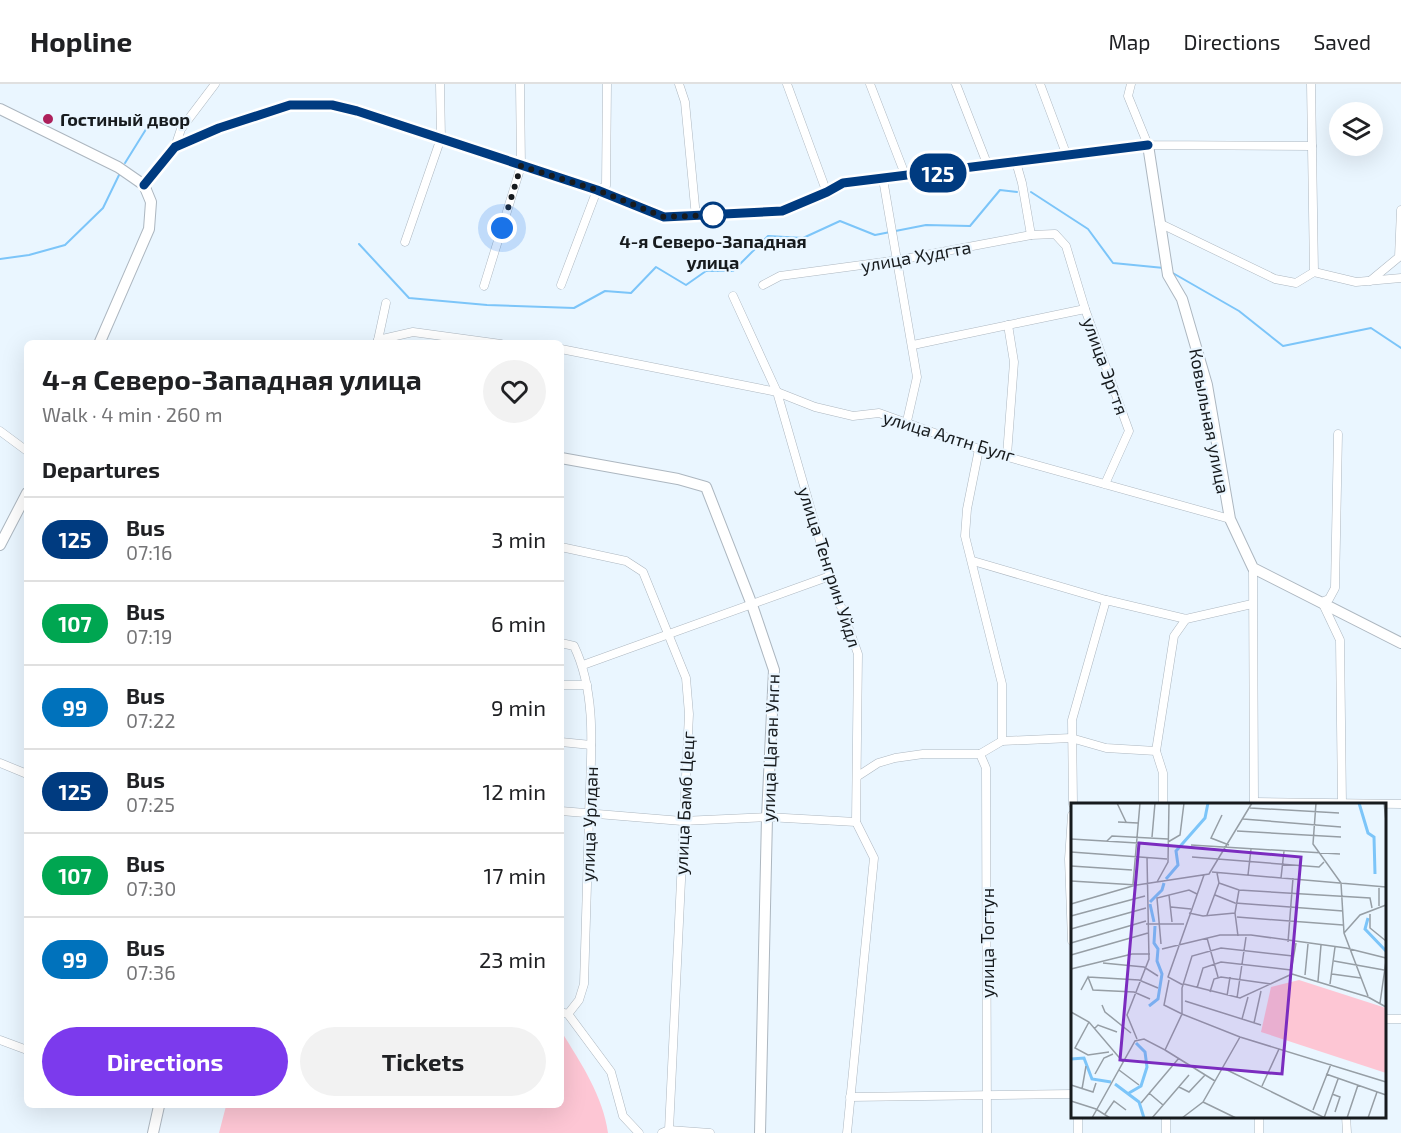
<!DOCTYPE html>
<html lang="en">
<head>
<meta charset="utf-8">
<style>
  :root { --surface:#fff; --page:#f2f2f2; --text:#202124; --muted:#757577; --line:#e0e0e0; --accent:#7c3aed }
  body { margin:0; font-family:"Exo 2",sans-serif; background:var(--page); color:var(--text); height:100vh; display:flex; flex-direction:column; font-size:22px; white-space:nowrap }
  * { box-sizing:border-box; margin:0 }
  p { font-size:20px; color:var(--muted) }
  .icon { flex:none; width:33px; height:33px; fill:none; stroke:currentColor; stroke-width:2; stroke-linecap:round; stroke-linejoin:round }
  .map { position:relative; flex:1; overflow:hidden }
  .drawer { position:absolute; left:24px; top:256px; width:540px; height:768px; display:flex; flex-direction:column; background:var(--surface); border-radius:9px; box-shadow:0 6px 24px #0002 }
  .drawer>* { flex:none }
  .badge { padding:0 12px; border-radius:20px; font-size:21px; line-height:39px }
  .controls { position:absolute; left:1329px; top:18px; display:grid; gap:12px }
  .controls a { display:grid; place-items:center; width:54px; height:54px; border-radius:50%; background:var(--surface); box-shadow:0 6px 24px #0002; font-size:30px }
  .you { position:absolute; width:30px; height:30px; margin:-15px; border:4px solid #fff; border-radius:50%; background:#1a73e8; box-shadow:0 0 0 9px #1a73e833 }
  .map>.badge { position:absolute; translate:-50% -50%; box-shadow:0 0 0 3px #fff }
  h2 { padding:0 18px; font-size:22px; line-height:54px }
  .round { display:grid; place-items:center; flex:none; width:63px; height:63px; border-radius:32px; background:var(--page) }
  .overview { display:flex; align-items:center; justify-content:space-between; height:102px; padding:0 18px }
  h1 { font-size:28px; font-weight:700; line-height:45px }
  .cta { display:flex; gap:12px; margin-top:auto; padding:12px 18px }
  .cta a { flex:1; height:69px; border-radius:36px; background:var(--accent); color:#fff; font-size:24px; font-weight:700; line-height:69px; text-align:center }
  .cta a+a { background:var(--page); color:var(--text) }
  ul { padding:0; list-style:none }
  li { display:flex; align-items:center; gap:18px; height:84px; padding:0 18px; border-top:2px solid var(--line) }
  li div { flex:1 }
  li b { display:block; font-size:22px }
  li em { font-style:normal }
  li .badge { min-width:66px; font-weight:700; text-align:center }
  header { display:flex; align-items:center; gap:36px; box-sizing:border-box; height:84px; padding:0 30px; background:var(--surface); border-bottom:2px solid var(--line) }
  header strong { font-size:28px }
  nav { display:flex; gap:33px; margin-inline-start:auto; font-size:21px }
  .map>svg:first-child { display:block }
  .green { fill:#fdc6d4 }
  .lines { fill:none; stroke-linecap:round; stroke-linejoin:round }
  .stream { stroke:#7cc5f9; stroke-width:2 }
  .street-casing { stroke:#adb7c0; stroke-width:9 }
  .secondary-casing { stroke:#adb7c0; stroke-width:12 }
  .street { stroke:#fff; stroke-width:8 }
  .secondary { stroke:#fff; stroke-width:10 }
  .line-casing { stroke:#fff; stroke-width:14 }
  .line { stroke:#003b80; stroke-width:9 }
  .walk { stroke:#171b1e; stroke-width:6; stroke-dasharray:0 10.8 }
  .poi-dot { fill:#ad205b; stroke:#eaf6ff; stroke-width:2 }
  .stop-dot { fill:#fff; stroke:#003b80; stroke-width:3 }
  .labels { text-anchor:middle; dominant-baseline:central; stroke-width:4.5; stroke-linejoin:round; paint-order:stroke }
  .poi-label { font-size:18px; font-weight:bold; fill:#171b1e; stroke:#eaf6ff; text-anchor:start }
  .stop-label { font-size:18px; font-weight:bold; fill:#171b1e; stroke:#eaf6ff }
  .street-label { font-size:18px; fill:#171b1e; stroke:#eaf6ff }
  .inset-river { fill:none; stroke:#7cc5f9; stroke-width:3 }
  .inset-road { fill:none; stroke:#969ea5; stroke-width:1.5 }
  .view { fill:#7b2cbf; fill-opacity:0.15; stroke:#7b2cbf; stroke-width:3 }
  .inset-edge { fill:none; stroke:#171b1e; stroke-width:3 }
</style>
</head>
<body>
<header>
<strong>Hopline</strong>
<nav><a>Map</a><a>Directions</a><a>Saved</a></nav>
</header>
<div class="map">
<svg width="1401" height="1049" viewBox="0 0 1401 1049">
  <rect width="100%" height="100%" fill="#eaf6ff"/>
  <path class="green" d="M561 947C581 979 603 1012 608 1049H219L226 1022H561Z"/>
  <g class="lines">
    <g class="stream">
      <polyline points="125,79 153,34"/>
      <polyline points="1031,108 1088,145 1113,179 1164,184"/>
      <polyline points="359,160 409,214 487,221 574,224 605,207 631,209 656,183 686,201 706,187 733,187 768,152 803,154 840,137 875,151 926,141 970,142 1000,106 1017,108"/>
      <polyline points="0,175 29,171 65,161 103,124 120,89"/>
      <polyline points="1171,188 1239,227 1283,262 1371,244 1401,264"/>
    </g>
    <g class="street-casing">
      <g id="street">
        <polyline points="679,0 685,18 696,133"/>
        <polyline points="787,0 827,109"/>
        <polyline points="870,0 906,93"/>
        <polyline points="956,0 988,82"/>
        <polyline points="1040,0 1067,72"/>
        <polyline points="1131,0 1128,12 1148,61 1312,62"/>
        <polyline points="1311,0 1314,188"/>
        <polyline points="175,63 181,45 215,0"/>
        <polyline points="1016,78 1022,99 1031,151"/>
        <polyline points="883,95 917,293 907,337"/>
        <polyline points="1159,139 1275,195 1296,199 1314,188 1356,198 1401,194"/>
        <polyline points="405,158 441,54 440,0"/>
        <polyline points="1370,197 1399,173 1401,126"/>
        <polyline points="561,201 597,106 606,102 607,0"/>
        <polyline points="763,201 780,192 899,176 1031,151 1055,150 1066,162 1085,225 1129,347 1105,400"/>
        <polyline points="484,202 521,82 520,0"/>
        <polyline points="733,212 777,308 830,492 858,570 856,738 874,774 847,1049"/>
        <polyline points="378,256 386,219"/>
        <polyline points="376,260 378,256 413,248 501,260"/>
        <polyline points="913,261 1085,225"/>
        <polyline points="561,265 777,308 815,323 853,332 879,329 979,365 1230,435"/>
        <polyline points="0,347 27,367"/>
        <polyline points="1338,350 1335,504 1329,515 1322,518 1340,556 1342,720"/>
        <polyline points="979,365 967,425 965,452 1002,600 1002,657"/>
        <polyline points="1007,371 1014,278 1008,241"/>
        <polyline points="561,463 626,477 643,488 686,594 689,630 669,1046"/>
        <polyline points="973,477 1106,516 1186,535 1252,520"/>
        <polyline points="1253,484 1254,720"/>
        <path d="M561 559 574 562C599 614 590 678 589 734 587 789 586 845 584 900L579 916 568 930"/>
        <polyline points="583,581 830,492"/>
        <polyline points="561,601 587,601"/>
        <polyline points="561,658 591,661"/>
        <polyline points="980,670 986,684 987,1049"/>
        <polyline points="0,679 27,690"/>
        <polyline points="858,692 878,679 895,674 923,670 980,670 1002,657 1071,654 1106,664 1156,667"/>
        <polyline points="1254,718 1401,720"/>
        <polyline points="1073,720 1072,636 1106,516"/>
        <polyline points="1163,720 1163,689 1156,667 1174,552 1186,535"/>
        <polyline points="561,727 682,737 767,733 856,738"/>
        <polyline points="1072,731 1069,775 1072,857"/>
        <polyline points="561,928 568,930 611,988 623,1032 639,1049"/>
        <polyline points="1384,935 1401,935"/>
        <polyline points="0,956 27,966"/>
        <polyline points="850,1013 1072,1010"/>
        <polyline points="1078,1032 1078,1049"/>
        <polyline points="1346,1032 1347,1049"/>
        <polyline points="662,1049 669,1046 710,1049"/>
        <polyline points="1166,1049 1166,1032"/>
        <polyline points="1259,1049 1259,1032"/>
      </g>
    </g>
    <g class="secondary-casing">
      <g id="secondary">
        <polyline points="0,25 118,83 144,101 151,118 149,145 99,260"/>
        <polyline points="144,101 175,63 219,44 290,21 332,21 357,27 597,106 664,133 782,127 827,109 843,99 1148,61 1168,191 1182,215 1207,301 1230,435 1253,484 1401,559"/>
        <polyline points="561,374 678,395 706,403 752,521 774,586 767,733 760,1049"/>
        <polyline points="0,461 27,409"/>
        <polyline points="153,1049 159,1022"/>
      </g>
    </g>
    <use href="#street" class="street"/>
    <use href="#secondary" class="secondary"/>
  </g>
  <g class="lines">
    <g class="line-casing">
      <polyline id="line" points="144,101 175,63 219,44 290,21 332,21 357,27 597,106 664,133 782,127 827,108 843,99 1148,61"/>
    </g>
    <use href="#line" class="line"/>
    <polyline class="walk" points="502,144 521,82 597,106 664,133 713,131"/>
  </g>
  <circle class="poi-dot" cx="48" cy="35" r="6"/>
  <circle class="stop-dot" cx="713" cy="131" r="12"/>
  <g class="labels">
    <g class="poi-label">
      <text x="60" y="35">Гостиный двор</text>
    </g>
    <g class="stop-label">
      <text x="713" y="157">4-я Северо-Западная<tspan x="713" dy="21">улица</tspan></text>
    </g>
    <g class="street-label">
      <text transform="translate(916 172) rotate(-10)">улица Худгта</text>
      <text transform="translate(1106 282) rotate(70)">улица Эргтя</text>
      <text transform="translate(1210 337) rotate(79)">Ковыльная улица</text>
      <text transform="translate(949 352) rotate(17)">улица Алтн Булг</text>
      <text transform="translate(830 483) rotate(72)">улица Тенгрин Уйдл</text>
      <text transform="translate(770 664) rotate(-88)">улица Цаган Унгн</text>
      <text transform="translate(684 719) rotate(-87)">улица Бамб Цецг</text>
      <text transform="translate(589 740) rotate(-88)">улица Урлдан</text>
      <text transform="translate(987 859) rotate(-90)">улица Тогтун</text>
    </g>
  </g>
  <g transform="translate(1071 719)">
    <rect width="315" height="315" fill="#eaf6ff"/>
    <path d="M228 177 315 205V270L190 229 200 184Z" fill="#fdc6d4"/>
    <path class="inset-river" d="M288 0 297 30 303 34 304 71M95 76 107 62 105 48 134 15 137 0M79 99 91 87 93 80M79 101 83 119M297 115 294 126 315 148M78 203 87 196 91 171 86 158 87 146 83 140 84 123M0 256 13 255 21 276 40 279M44 281 68 299 73 315M58 290 70 283 76 264 74 249 65 240"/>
    <path class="inset-road" d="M46 0 55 19M245 0 242 41 270 80 273 130 297 193M313 0 315 18M179 5 268 10M151 12 140 35 158 42M172 16 270 24M47 19 67 20M166 28 270 34M81 34 84 0M0 36 83 41M36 38 41 33 97 36M97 39 109 32 113 0M120 42 269 51M0 49 96 56M121 54 248 64 253 59M0 63 61 67M141 69 315 84M177 72 180 46M210 75 213 48M0 78 66 82 138 71 181 0M86 79 97 59 98 0M148 80 168 87 299 95 301 105M62 81 69 0M308 85V103M98 92 101 119M144 92 164 100 272 108M0 101 65 82M100 104 120 106M118 110 132 113 164 110M299 111V125L315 138M136 112 148 80 146 70M0 113 74 93M166 114 272 122M75 121H113M0 126 75 105M273 130 289 112 315 102M167 133 164 110 168 87M136 135 147 174M217 139 222 75M0 140 75 118M90 141 86 95 118 87 126 91M91 146 149 132H180L275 145 315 155M0 152 77 130M263 158 313 167M32 160 73 164 87 173M0 166 61 151H79M220 168 225 140M221 171 297 194M261 171 290 175M234 172 237 141M17 174 68 177 87 185M98 177 93 202 111 211V185L121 153 150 145 222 153M247 178 250 142M113 181 169 195 221 171M259 181 264 144M112 182 97 174 133 72M126 185 132 165 150 159 220 167M10 187 17 174 22 187 63 189 79 196M139 189 143 176 150 174 200 181M156 193 159 174M297 194 315 204M166 195 175 134M114 198 190 222M309 200 315 158M31 202 34 209 60 230M0 209 18 219 52 259M171 216 177 194M18 219 4 245 17 252 38 249M183 220 190 188M23 226 27 222 46 229M66 236 56 212 78 156 76 54M94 247 144 278M154 266 254 315M48 267 68 282M24 271 33 255 42 251M255 271 315 292M0 282 22 289 25 280M191 283 208 246M108 284 118 289 134 272M11 286 15 263M78 290 92 302M261 291 269 294 264 309M0 298 25 306 39 315M132 299 165 315M70 300 108 255M242 307 260 261M34 311 43 298 55 307M21 315 64 238 73 236 94 247 111 211 169 234 315 279M81 315 118 272M111 315 132 299 169 234M253 315 267 276M276 315 287 282M297 315 306 289"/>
    <path class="view" d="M68 40 230 54 211 271 49 257Z"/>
    <rect width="315" height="315" class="inset-edge"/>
  </g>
</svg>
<div class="controls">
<a><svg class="icon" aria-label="layers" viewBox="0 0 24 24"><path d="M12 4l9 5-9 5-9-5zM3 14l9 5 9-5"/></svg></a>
</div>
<div class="you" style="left:502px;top:144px"></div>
<b class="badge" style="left:938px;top:89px;background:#003b80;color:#fff">125</b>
<section class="drawer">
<div class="overview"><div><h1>4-я Северо-Западная улица</h1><p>Walk · 4 min · 260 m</p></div><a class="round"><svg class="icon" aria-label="heart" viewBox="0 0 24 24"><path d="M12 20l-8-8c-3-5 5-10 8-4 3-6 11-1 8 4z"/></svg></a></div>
<h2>Departures</h2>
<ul>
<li><span class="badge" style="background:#003b80;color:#fff">125</span><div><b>Bus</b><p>07:16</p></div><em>3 min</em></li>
<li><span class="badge" style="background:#00a651;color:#fff">107</span><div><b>Bus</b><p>07:19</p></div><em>6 min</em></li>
<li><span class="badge" style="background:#0072bc;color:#fff">99</span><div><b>Bus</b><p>07:22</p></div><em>9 min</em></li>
<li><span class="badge" style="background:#003b80;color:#fff">125</span><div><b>Bus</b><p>07:25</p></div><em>12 min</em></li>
<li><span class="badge" style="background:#00a651;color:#fff">107</span><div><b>Bus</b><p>07:30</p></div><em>17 min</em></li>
<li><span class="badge" style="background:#0072bc;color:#fff">99</span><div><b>Bus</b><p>07:36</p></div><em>23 min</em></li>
</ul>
<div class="cta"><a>Directions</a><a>Tickets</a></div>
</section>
</div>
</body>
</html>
